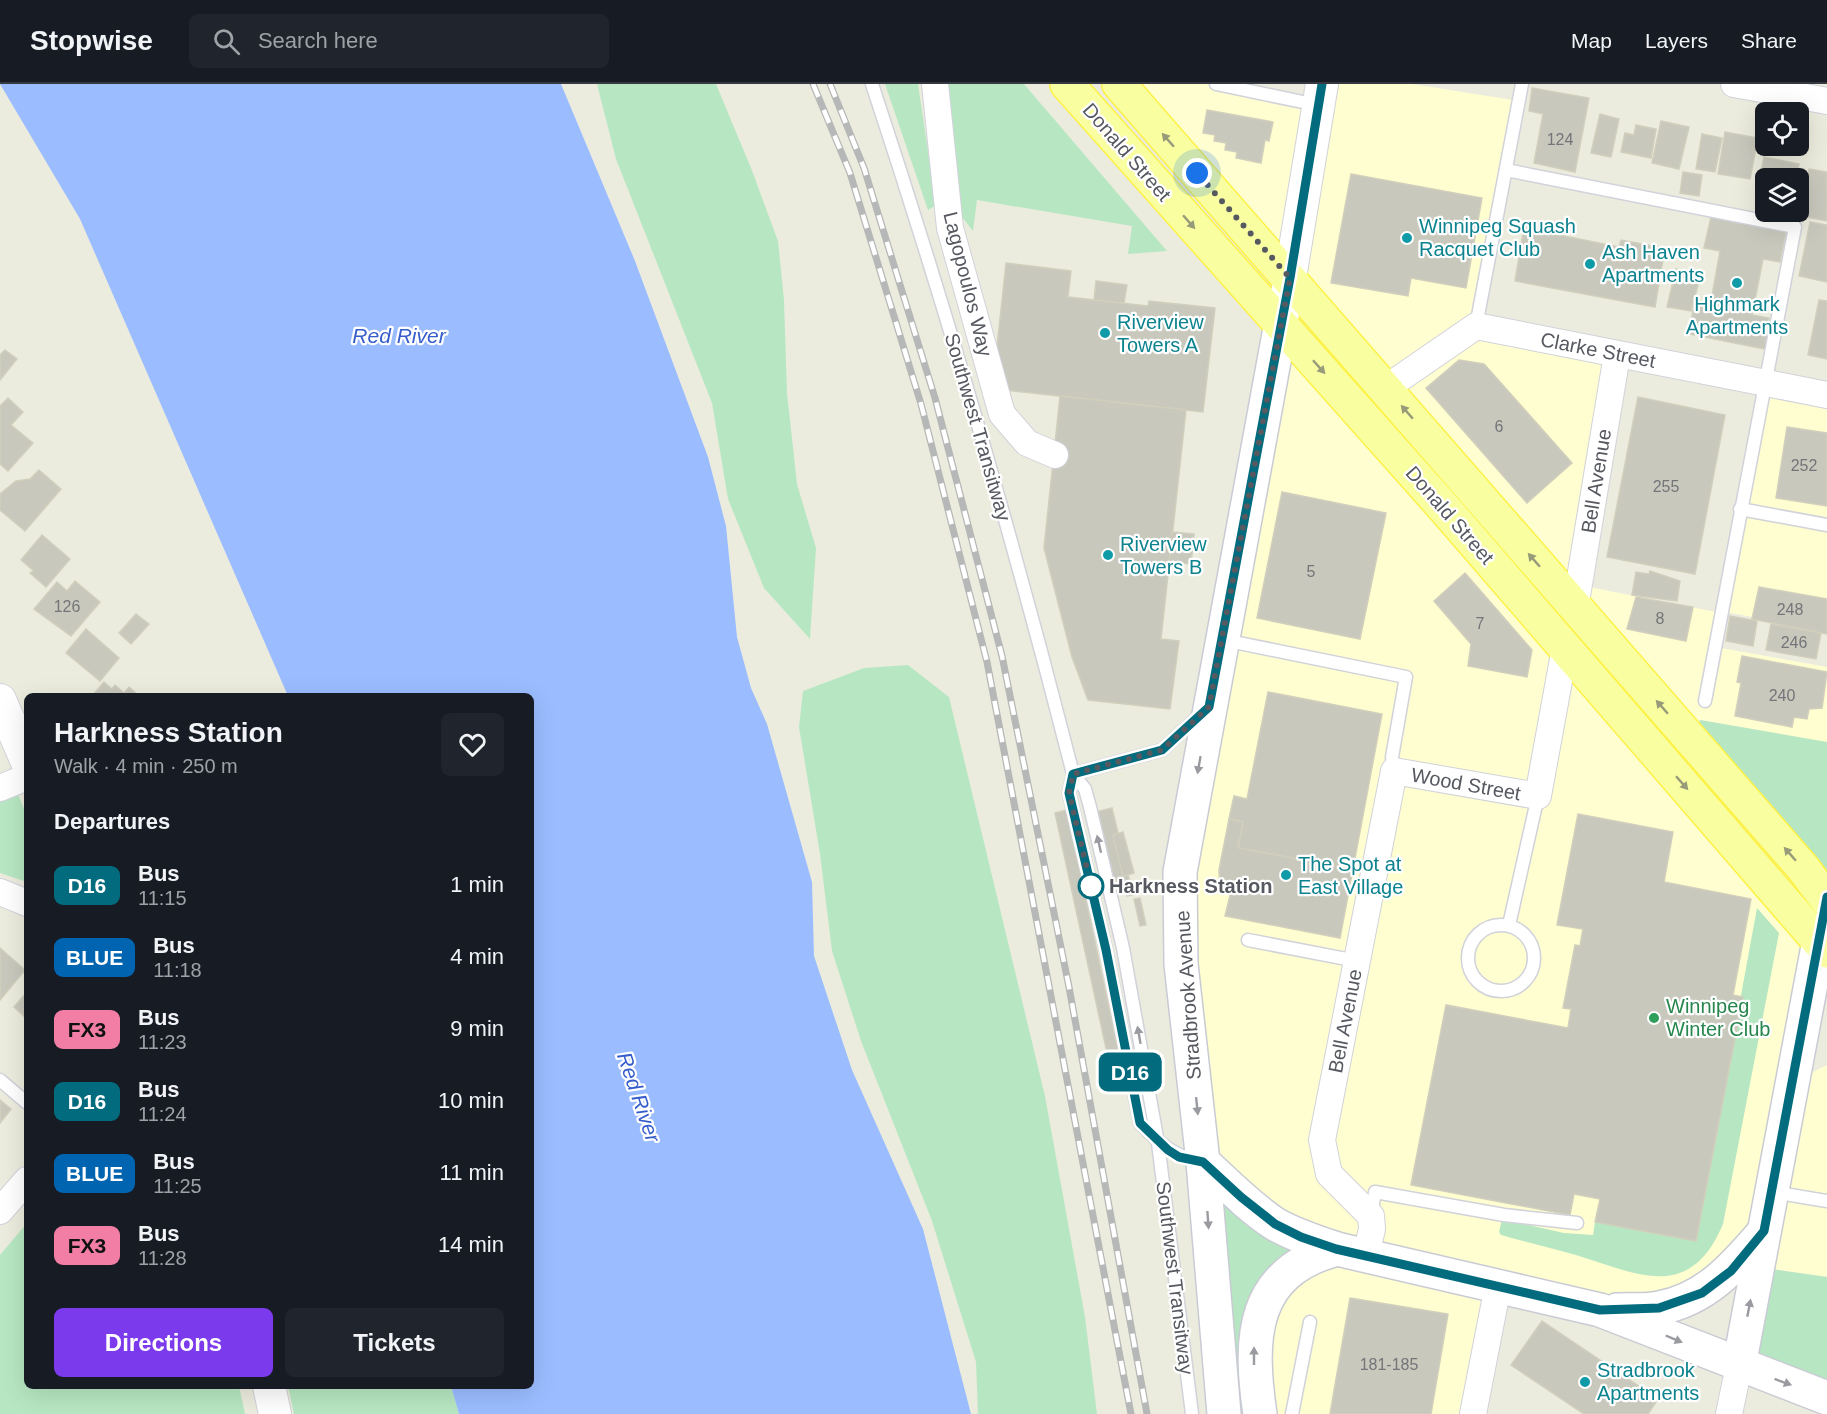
<!DOCTYPE html>
<html lang="en">
<head>
<meta charset="utf-8">
<style>
  :root { --surface:#171b24; --page:#20242c; --text:#f1f3f6; --muted:#9ea1a6; --line:#363941; --accent:#7c3aed }
  body { margin:0; font-family:Helvetica,sans-serif; background:var(--page); color:var(--text); height:100vh; display:flex; flex-direction:column; font-size:22px; white-space:nowrap }
  * { box-sizing:border-box; margin:0 }
  p { font-size:20px; color:var(--muted) }
  .icon { flex:none; width:33px; height:33px; fill:none; stroke:currentColor; stroke-width:2; stroke-linecap:round; stroke-linejoin:round }
  .map { position:relative; flex:1; overflow:hidden }
  .side { position:absolute; left:24px; top:609px; width:510px; height:696px; display:flex; flex-direction:column; background:var(--surface); border-radius:9px; box-shadow:0 6px 24px #0002 }
  .side>* { flex:none }
  .badge { padding:0 12px; border-radius:9px; font-size:21px; line-height:39px }
  .fabs { position:absolute; left:1755px; top:18px; display:grid; gap:12px }
  .fabs a { display:grid; place-items:center; width:54px; height:54px; border-radius:9px; background:var(--surface); box-shadow:0 6px 24px #0002; font-size:30px }
  .you { position:absolute; width:30px; height:30px; margin:-15px; border:4px solid #fff; border-radius:50%; background:#1a73e8; box-shadow:0 0 0 9px #1a73e833 }
  .map>.badge { position:absolute; translate:-50% -50%; box-shadow:0 0 0 3px #fff }
  h2 { padding:0 30px; font-size:22px; line-height:54px }
  .round { display:grid; place-items:center; flex:none; width:63px; height:63px; border-radius:9px; background:var(--page) }
  .overview { display:flex; align-items:center; justify-content:space-between; height:102px; padding:0 30px }
  h1 { font-size:28px; font-weight:700; line-height:45px }
  .primary-button { display:flex; gap:12px; margin-top:auto; padding:12px 30px }
  .primary-button a { flex:1; height:69px; border-radius:9px; background:var(--accent); color:#fff; font-size:24px; font-weight:700; line-height:69px; text-align:center }
  .primary-button a+a { background:var(--page); color:var(--text) }
  ul { padding:0; list-style:none }
  li { display:flex; align-items:center; gap:18px; height:72px; padding:0 30px }
  li div { flex:1 }
  li b { display:block; font-size:22px }
  li em { font-style:normal }
  li .badge { min-width:66px; font-weight:700; text-align:center }
  header { display:flex; align-items:center; gap:36px; box-sizing:border-box; height:84px; padding:0 30px; background:var(--surface); border-bottom:2px solid var(--line) }
  header strong { font-size:28px }
  nav { display:flex; gap:33px; margin-inline-start:auto; font-size:21px }
  .search { width:420px; height:54px; background:var(--page); display:flex; align-items:center; gap:15px; box-sizing:border-box; padding:0 21px; border-radius:9px; color:var(--muted); font-size:22px }
  .map>svg:first-child { display:block }
  .commercial { fill:#fffed0 }
  .green { fill:#b7e7c2 }
  .water { fill:#9bbdff }
  .building { fill:#c9c8bd; stroke:#d1cfbc; stroke-width:1.5 }
  .lines { fill:none; stroke-linecap:round; stroke-linejoin:round }
  .service-casing { stroke:#d1d2da; stroke-width:15 }
  .minor-casing { stroke:#d1d2da; stroke-width:28 }
  .tertiary-casing { stroke:#d1d2da; stroke-width:34 }
  .secondary-casing { stroke:#c9cbd4; stroke-width:36 }
  .primary-casing { stroke:#fcf147; stroke-width:36 }
  .service { stroke:#fff; stroke-width:12 }
  .minor { stroke:#fff; stroke-width:26 }
  .tertiary { stroke:#fff; stroke-width:32 }
  .secondary { stroke:#fff; stroke-width:33 }
  .primary { stroke:#f9ffa0; stroke-width:33 }
  .rail-casing { stroke:#b6b7b7; stroke-width:7 }
  .rail { stroke:#fff; stroke-width:4.5; stroke-dasharray:14; stroke-linecap:butt }
  .oneway { fill:#989b7a }
  .oneway2 { fill:#9a9ba0 }
  .line-casing { stroke:#fff; stroke-width:14 }
  .line { stroke:#026c7e; stroke-width:9 }
  .walk { stroke:#575961; stroke-width:6; stroke-dasharray:0 10.8 }
  .culture-dot { fill:#0f9aa8; stroke:#fff; stroke-width:2 }
  .stop-dot { fill:#fff; stroke:#026c7e; stroke-width:3 }
  .leisure-dot { fill:#2e9e5b; stroke:#fff; stroke-width:2 }
  .labels { text-anchor:middle; dominant-baseline:central; stroke-width:4.5; stroke-linejoin:round; paint-order:stroke }
  .number-label { font-size:16px; fill:#747578 }
  .street-label { font-size:20px; fill:#575961; stroke:#fff }
  .culture-label { font-size:20px; fill:#0d838f; stroke:#fff; text-anchor:start }
  .stop-label { font-size:20px; font-weight:bold; fill:#575961; stroke:#fff; text-anchor:start }
  .leisure-label { font-size:20px; fill:#27864d; stroke:#fff; text-anchor:start }
  .water-label { font-size:21px; font-style:italic; fill:#355dcb; stroke:#fff }
</style>
</head>
<body>
<header>
<strong>Stopwise</strong>
<div class="search"><svg class="icon" aria-label="search" viewBox="0 0 24 24"><circle cx="10" cy="10" r="6"/><path d="M15 15l6 6"/></svg>Search here</div>
<nav><a>Map</a><a>Layers</a><a>Share</a></nav>
</header>
<div class="map">
<svg width="1827" height="1330" viewBox="0 0 1827 1330">
  <rect width="100%" height="100%" fill="#ececde"/>
  <g class="commercial">
    <polygon points="1119,0 1216,0 1318,21 1322,0 1412,0 1519,17 1476,242 1617,271 1579,501 1721,529 1715,563 1827,583 1827,659 1700,636 1693,660"/>
    <polygon points="1281,239 1819,857 1791,1011 1811,989 1827,981 1827,1193 1757,1183 1659,1224 1499,1202 1473,1330 1260,1330 1203,1078 1181,880"/>
    <polygon points="1765,299 1827,311 1827,547 1721,527"/>
  </g>
  <g class="green">
    <polygon points="597,0 716,0 751,84 778,157 784,216 787,309 797,400 816,464 810,555 764,504 728,415 712,319 616,75"/>
    <polygon points="885,0 918,0 936,121 928,126"/>
    <polygon points="945,0 1024,0 1167,167 1128,170 1132,142 977,116 973,147 962,133"/>
    <polygon points="908,581 949,613 1045,1012 1085,1233 1097,1330 978,1330 976,1278 932,1137 861,957 832,867 820,770 799,643 803,607 864,584"/>
    <polygon points="1700,636 1827,658 1827,813 1693,660"/>
    <polygon points="17,708 27,732 27,798 0,789 0,715"/>
    <path d="M1757 824 1779 849 1723 1140C1690 1219 1637 1190 1576 1171 1551 1164 1526 1158 1501 1151L1499 1148 1502 1135 1564 1149 1593 1151 1595 1138 1696 1157Z"/>
    <polygon points="1203,1078 1301,1153 1298,1181 1255,1283 1218,1276"/>
    <polygon points="27,1139 27,1302 239,1302 245,1330 0,1330 0,1171"/>
    <polygon points="1757,1183 1827,1193 1827,1314 1739,1282"/>
    <polygon points="288,1302 451,1302 459,1330 294,1330"/>
  </g>
  <polygon class="water" points="0,0 561,0 635,177 708,373 726,442 737,553 751,604 767,640 812,798 814,872 852,986 923,1145 971,1330 459,1330 451,1302 531,1302 531,612 288,612 80,135"/>
  <g class="building">
    <polygon points="1532,4 1589,14 1575,88 1534,79 1543,30 1529,27"/>
    <polygon points="1207,26 1273,38 1269,57 1265,56 1261,79 1236,74 1237,68 1225,66 1226,59 1214,57 1215,51 1203,49"/>
    <polygon points="1600,30 1619,35 1611,73 1591,69"/>
    <polygon points="1661,37 1689,43 1679,85 1652,79"/>
    <polygon points="1636,41 1656,45 1651,74 1621,68 1625,49 1634,51"/>
    <polygon points="1725,48 1758,54 1750,95 1718,90"/>
    <polygon points="1702,50 1722,54 1715,88 1696,85"/>
    <polygon points="1764,73 1799,80 1796,94 1760,94"/>
    <polygon points="1809,85 1827,88 1827,137 1800,132"/>
    <polygon points="1683,88 1702,91 1699,112 1680,109"/>
    <polygon points="1351,90 1482,114 1466,204 1411,194 1408,212 1331,199"/>
    <polygon points="1711,133 1786,148 1780,178 1763,175 1752,231 1769,234 1765,265 1689,250 1694,220 1710,223 1720,167 1704,164"/>
    <polygon points="1525,137 1546,141 1544,148 1619,163 1621,156 1665,164 1655,223 1515,197"/>
    <polygon points="1810,138 1827,141 1827,198 1799,192"/>
    <polygon points="1006,179 1071,187 1068,213 1148,222 1149,217 1215,224 1203,328 1005,306 997,263"/>
    <polygon points="1676,185 1701,190 1691,227 1667,223"/>
    <polygon points="1096,197 1127,201 1124,219 1094,216"/>
    <polygon points="1819,216 1827,217 1827,275 1808,271"/>
    <polygon points="5,266 17,275 0,296 0,271"/>
    <polygon points="1459,276 1484,280 1572,379 1527,419 1426,304"/>
    <polygon points="1060,312 1186,326 1161,555 1179,557 1170,625 1088,616 1072,573 1044,464"/>
    <polygon points="1638,313 1725,331 1695,490 1607,473"/>
    <polygon points="8,314 23,328 11,341 33,359 8,387 0,380 0,322"/>
    <polygon points="1787,343 1827,349 1827,422 1776,414"/>
    <polygon points="39,386 61,405 25,447 0,426 0,410 16,397 30,395"/>
    <polygon points="1282,408 1386,429 1360,555 1257,534"/>
    <polygon points="1172,448 1194,450 1191,480 1169,478"/>
    <polygon points="42,451 70,475 46,503 30,489 34,487 21,476"/>
    <polygon points="1650,487 1680,497 1677,517 1632,511 1636,488 1649,490"/>
    <polygon points="1465,489 1532,566 1527,593 1468,582 1471,560 1434,517"/>
    <polygon points="75,497 100,518 71,552 34,525 57,498 67,507"/>
    <polygon points="1759,503 1827,515 1827,550 1752,535"/>
    <polygon points="1636,513 1693,523 1686,557 1627,545"/>
    <polygon points="136,530 149,540 131,560 119,549"/>
    <polygon points="1730,532 1757,537 1753,562 1726,557"/>
    <polygon points="1771,540 1821,549 1816,575 1766,566"/>
    <polygon points="86,545 119,574 100,597 66,569"/>
    <polygon points="1742,572 1827,588 1822,624 1809,625 1807,635 1794,633 1792,643 1735,632 1741,599 1737,598"/>
    <polygon points="104,598 112,605 115,601 124,609 129,603 139,612 92,612"/>
    <polygon points="1268,608 1382,630 1353,785 1238,764 1243,738 1229,735 1234,712 1247,715"/>
    <polygon points="1112,724 1133,811 1127,812 1123,795 1108,799 1092,729"/>
    <polygon points="1067,726 1125,999 1114,1001 1055,729"/>
    <polygon points="1578,730 1673,748 1664,798 1751,815 1733,911 1743,913 1696,1157 1595,1138 1600,1115 1574,1110 1570,1131 1411,1101 1446,921 1568,944 1571,925 1563,924 1575,861 1580,862 1583,845 1557,841"/>
    <polygon points="1229,735 1243,738 1238,764 1353,785 1340,854 1225,832 1233,799 1228,798 1226,807 1220,806 1219,786"/>
    <polygon points="1123,748 1134,789 1123,792 1113,751"/>
    <polygon points="1140,814 1146,841 1140,842 1134,815"/>
    <polygon points="0,864 25,886 0,916"/>
    <polygon points="27,908 27,935 14,923"/>
    <polygon points="0,1016 11,1025 0,1039"/>
    <polygon points="1350,1214 1448,1230 1431,1330 1330,1330"/>
    <polygon points="1542,1237 1658,1315 1648,1330 1584,1330 1511,1281"/>
  </g>
  <g class="lines">
    <g class="service-casing">
      <g id="service">
        <path d="M872 0C947 227 1014 458 1073 690L1085 705 1090 723 1123 864 1158 1059 1192 1330"/>
        <polyline points="1216,0 1317,21"/>
        <polyline points="1506,86 1795,143 1705,617"/>
        <polyline points="1476,242 1522,0"/>
        <polyline points="1740,425 1827,441"/>
        <polyline points="1224,556 1406,593 1392,673 1394,687"/>
        <path d="M1073 690 1069 709 1106 866 1140 1039C1159 1059 1173 1072 1200 1077"/>
        <polyline points="1073,690 1162,666 1201,630"/>
        <circle cx="1501" cy="874" r="33"/>
        <polyline points="1509,841 1538,712"/>
        <polyline points="1248,856 1357,877"/>
        <polyline points="0,996 27,1019"/>
        <polyline points="1773,1108 1827,1117"/>
        <polyline points="1371,1131 1375,1108 1504,1131 1577,1139"/>
        <polyline points="1292,1330 1310,1238"/>
      </g>
    </g>
    <g class="minor-casing">
      <g id="minor">
        <polyline points="935,0 950,144 1002,330 1027,359 1055,371"/>
        <polyline points="1734,0 1827,17"/>
        <polyline points="1386,304 1476,242 1827,311"/>
        <polyline points="1575,524 1617,271"/>
        <polyline points="0,704 27,693"/>
        <polyline points="0,808 27,819"/>
        <polyline points="0,1127 27,1096"/>
        <polyline points="1366,1171 1372,1145 1371,1132 1329,1090 1322,1056 1394,687 1538,712 1565,564"/>
        <polyline points="1473,1330 1498,1202"/>
        <polyline points="1729,1330 1739,1282"/>
      </g>
    </g>
    <g class="tertiary-casing">
      <g id="tertiary">
        <polyline points="1281,239 1290,194 1322,0"/>
        <polyline points="0,616 27,678"/>
        <polyline points="269,1302 275,1330"/>
      </g>
    </g>
    <g class="secondary-casing">
      <g id="secondary">
        <path d="M1203 1078C1226 1099 1249 1123 1275 1140 1294 1151 1316 1158 1337 1165L1600 1226 1827 1314"/>
        <path d="M1617 1226C1630 1225 1646 1227 1659 1224 1705 1216 1734 1183 1763 1149"/>
        <polyline points="1739,1282 1819,857"/>
        <polyline points="1224,1330 1203,1078 1181,880 1180,788 1281,239"/>
        <path d="M1260 1330C1249 1255 1250 1188 1337 1165"/>
      </g>
    </g>
    <g class="primary-casing">
      <g id="primary">
        <polyline points="1067,0 1445,425 1827,867"/>
        <polyline points="1119,0 1803,784 1827,816"/>
      </g>
    </g>
    <use href="#service" class="service"/>
    <use href="#minor" class="minor"/>
    <use href="#tertiary" class="tertiary"/>
    <use href="#secondary" class="secondary"/>
    <use href="#primary" class="primary"/>
    <g class="rail-casing">
      <g id="rail">
        <polyline points="813,0 850,89 921,320 987,578 1131,1330"/>
        <polyline points="830,0 864,84 935,314 1002,572 1069,903 1147,1330"/>
      </g>
    </g>
    <use href="#rail" class="rail"/>
  </g>
  <defs><path id="oneway-solid" d="M-6-.8H1V-3.2L6.5 0L1 3.2V.8H-6Z" transform="scale(1.5)"/></defs>
  <g class="oneway">
    <use href="#oneway-solid" transform="translate(1168 56) rotate(-131)"/>
    <use href="#oneway-solid" transform="translate(1189 138) rotate(49)"/>
    <use href="#oneway-solid" transform="translate(1319 283) rotate(48)"/>
    <use href="#oneway-solid" transform="translate(1407 328) rotate(-131)"/>
    <use href="#oneway-solid" transform="translate(1534 476) rotate(-131)"/>
    <use href="#oneway-solid" transform="translate(1662 623) rotate(-131)"/>
    <use href="#oneway-solid" transform="translate(1682 699) rotate(49)"/>
    <use href="#oneway-solid" transform="translate(1790 770) rotate(-131)"/>
  </g>
  <g class="oneway2">
    <use href="#oneway-solid" transform="translate(1199 681) rotate(100)"/>
    <use href="#oneway-solid" transform="translate(1099 760) rotate(-103)"/>
    <use href="#oneway-solid" transform="translate(1139 951) rotate(-100)"/>
    <use href="#oneway-solid" transform="translate(1197 1022) rotate(84)"/>
    <use href="#oneway-solid" transform="translate(1208 1136) rotate(86)"/>
    <use href="#oneway-solid" transform="translate(1749 1224) rotate(-79)"/>
    <use href="#oneway-solid" transform="translate(1674 1255) rotate(23)"/>
    <use href="#oneway-solid" transform="translate(1254 1272) rotate(-90)"/>
    <use href="#oneway-solid" transform="translate(1783 1298) rotate(20)"/>
  </g>
  <g class="lines">
    <g class="line-casing">
      <polyline id="line" points="1322,0 1290,194 1209,623 1162,666 1073,690 1069,709 1106,866 1140,1039 1168,1066 1179,1073 1203,1078 1241,1113 1275,1140 1301,1153 1336,1165 1600,1226 1659,1224 1702,1209 1731,1187 1764,1147 1827,813"/>
    </g>
    <use href="#line" class="line"/>
    <polyline class="walk" points="1091,802 1069,709 1073,690 1162,666 1209,623 1290,194 1197,89"/>
  </g>
  <g class="culture-dot">
    <circle cx="1407" cy="154" r="6"/>
    <circle cx="1590" cy="180" r="6"/>
    <circle cx="1737" cy="199" r="6"/>
    <circle cx="1105" cy="249" r="6"/>
    <circle cx="1108" cy="471" r="6"/>
    <circle cx="1286" cy="791" r="6"/>
    <circle cx="1585" cy="1298" r="6"/>
  </g>
  <circle class="stop-dot" cx="1091" cy="802" r="12"/>
  <circle class="leisure-dot" cx="1654" cy="934" r="6"/>
  <g class="labels">
    <g class="number-label">
      <text x="1560" y="55">124</text>
      <text x="1499" y="342">6</text>
      <text x="1804" y="381">252</text>
      <text x="1666" y="402">255</text>
      <text x="1311" y="487">5</text>
      <text x="67" y="522">126</text>
      <text x="1790" y="525">248</text>
      <text x="1660" y="534">8</text>
      <text x="1480" y="539">7</text>
      <text x="1794" y="558">246</text>
      <text x="1782" y="611">240</text>
      <text x="1389" y="1280">181-185</text>
    </g>
    <g class="street-label">
      <text transform="translate(1127 68) rotate(49)">Donald Street</text>
      <text transform="translate(968 200) rotate(76)">Lagopoulos Way</text>
      <text transform="translate(1598 266) rotate(11)">Clarke Street</text>
      <text transform="translate(978 343) rotate(74)">Southwest Transitway</text>
      <text transform="translate(1596 397) rotate(-81)">Bell Avenue</text>
      <text transform="translate(1450 431) rotate(49)">Donald Street</text>
      <text transform="translate(1466 700) rotate(10)">Wood Street</text>
      <text transform="translate(1188 911) rotate(-94)">Stradbrook Avenue</text>
      <text transform="translate(1345 937) rotate(-79)">Bell Avenue</text>
      <text transform="translate(1175 1194) rotate(83)">Southwest Transitway</text>
    </g>
    <g class="culture-label">
      <text x="1419" y="142">Winnipeg Squash<tspan x="1419" dy="23">Racquet Club</tspan></text>
      <text x="1602" y="168">Ash Haven<tspan x="1602" dy="23">Apartments</tspan></text>
      <text x="1737" y="220" text-anchor="middle">Highmark<tspan x="1737" dy="23">Apartments</tspan></text>
      <text x="1117" y="238">Riverview<tspan x="1117" dy="23">Towers A</tspan></text>
      <text x="1120" y="460">Riverview<tspan x="1120" dy="23">Towers B</tspan></text>
      <text x="1298" y="780">The Spot at<tspan x="1298" dy="23">East Village</tspan></text>
      <text x="1597" y="1286">Stradbrook<tspan x="1597" dy="23">Apartments</tspan></text>
    </g>
    <g class="stop-label">
      <text x="1109" y="802">Harkness Station</text>
    </g>
    <g class="leisure-label">
      <text x="1666" y="922">Winnipeg<tspan x="1666" dy="23">Winter Club</tspan></text>
    </g>
    <g class="water-label">
      <text x="399" y="251">Red River</text>
      <text transform="translate(639 1013) rotate(71)">Red River</text>
    </g>
  </g>
</svg>
<div class="fabs">
<a><svg class="icon" aria-label="locate" viewBox="0 0 24 24"><circle cx="12" cy="12" r="6"/><path d="M12 2v4M12 18v4M2 12h4M18 12h4"/></svg></a>
<a><svg class="icon" aria-label="layers" viewBox="0 0 24 24"><path d="M12 4l9 5-9 5-9-5zM3 14l9 5 9-5"/></svg></a>
</div>
<div class="you" style="left:1197px;top:89px"></div>
<b class="badge" style="left:1130px;top:988px;background:#026c7e;color:#fff">D16</b>
<section class="side">
<div class="overview"><div><h1>Harkness Station</h1><p>Walk · 4 min · 250 m</p></div><a class="round"><svg class="icon" aria-label="heart" viewBox="0 0 24 24"><path d="M12 20l-8-8c-3-5 5-10 8-4 3-6 11-1 8 4z"/></svg></a></div>
<h2>Departures</h2>
<ul>
<li><span class="badge" style="background:#026c7e;color:#fff">D16</span><div><b>Bus</b><p>11:15</p></div><em>1 min</em></li>
<li><span class="badge" style="background:#0064b1;color:#fff">BLUE</span><div><b>Bus</b><p>11:18</p></div><em>4 min</em></li>
<li><span class="badge" style="background:#f27ea6;color:#111">FX3</span><div><b>Bus</b><p>11:23</p></div><em>9 min</em></li>
<li><span class="badge" style="background:#026c7e;color:#fff">D16</span><div><b>Bus</b><p>11:24</p></div><em>10 min</em></li>
<li><span class="badge" style="background:#0064b1;color:#fff">BLUE</span><div><b>Bus</b><p>11:25</p></div><em>11 min</em></li>
<li><span class="badge" style="background:#f27ea6;color:#111">FX3</span><div><b>Bus</b><p>11:28</p></div><em>14 min</em></li>
</ul>
<div class="primary-button"><a>Directions</a><a>Tickets</a></div>
</section>
</div>
</body>
</html>
